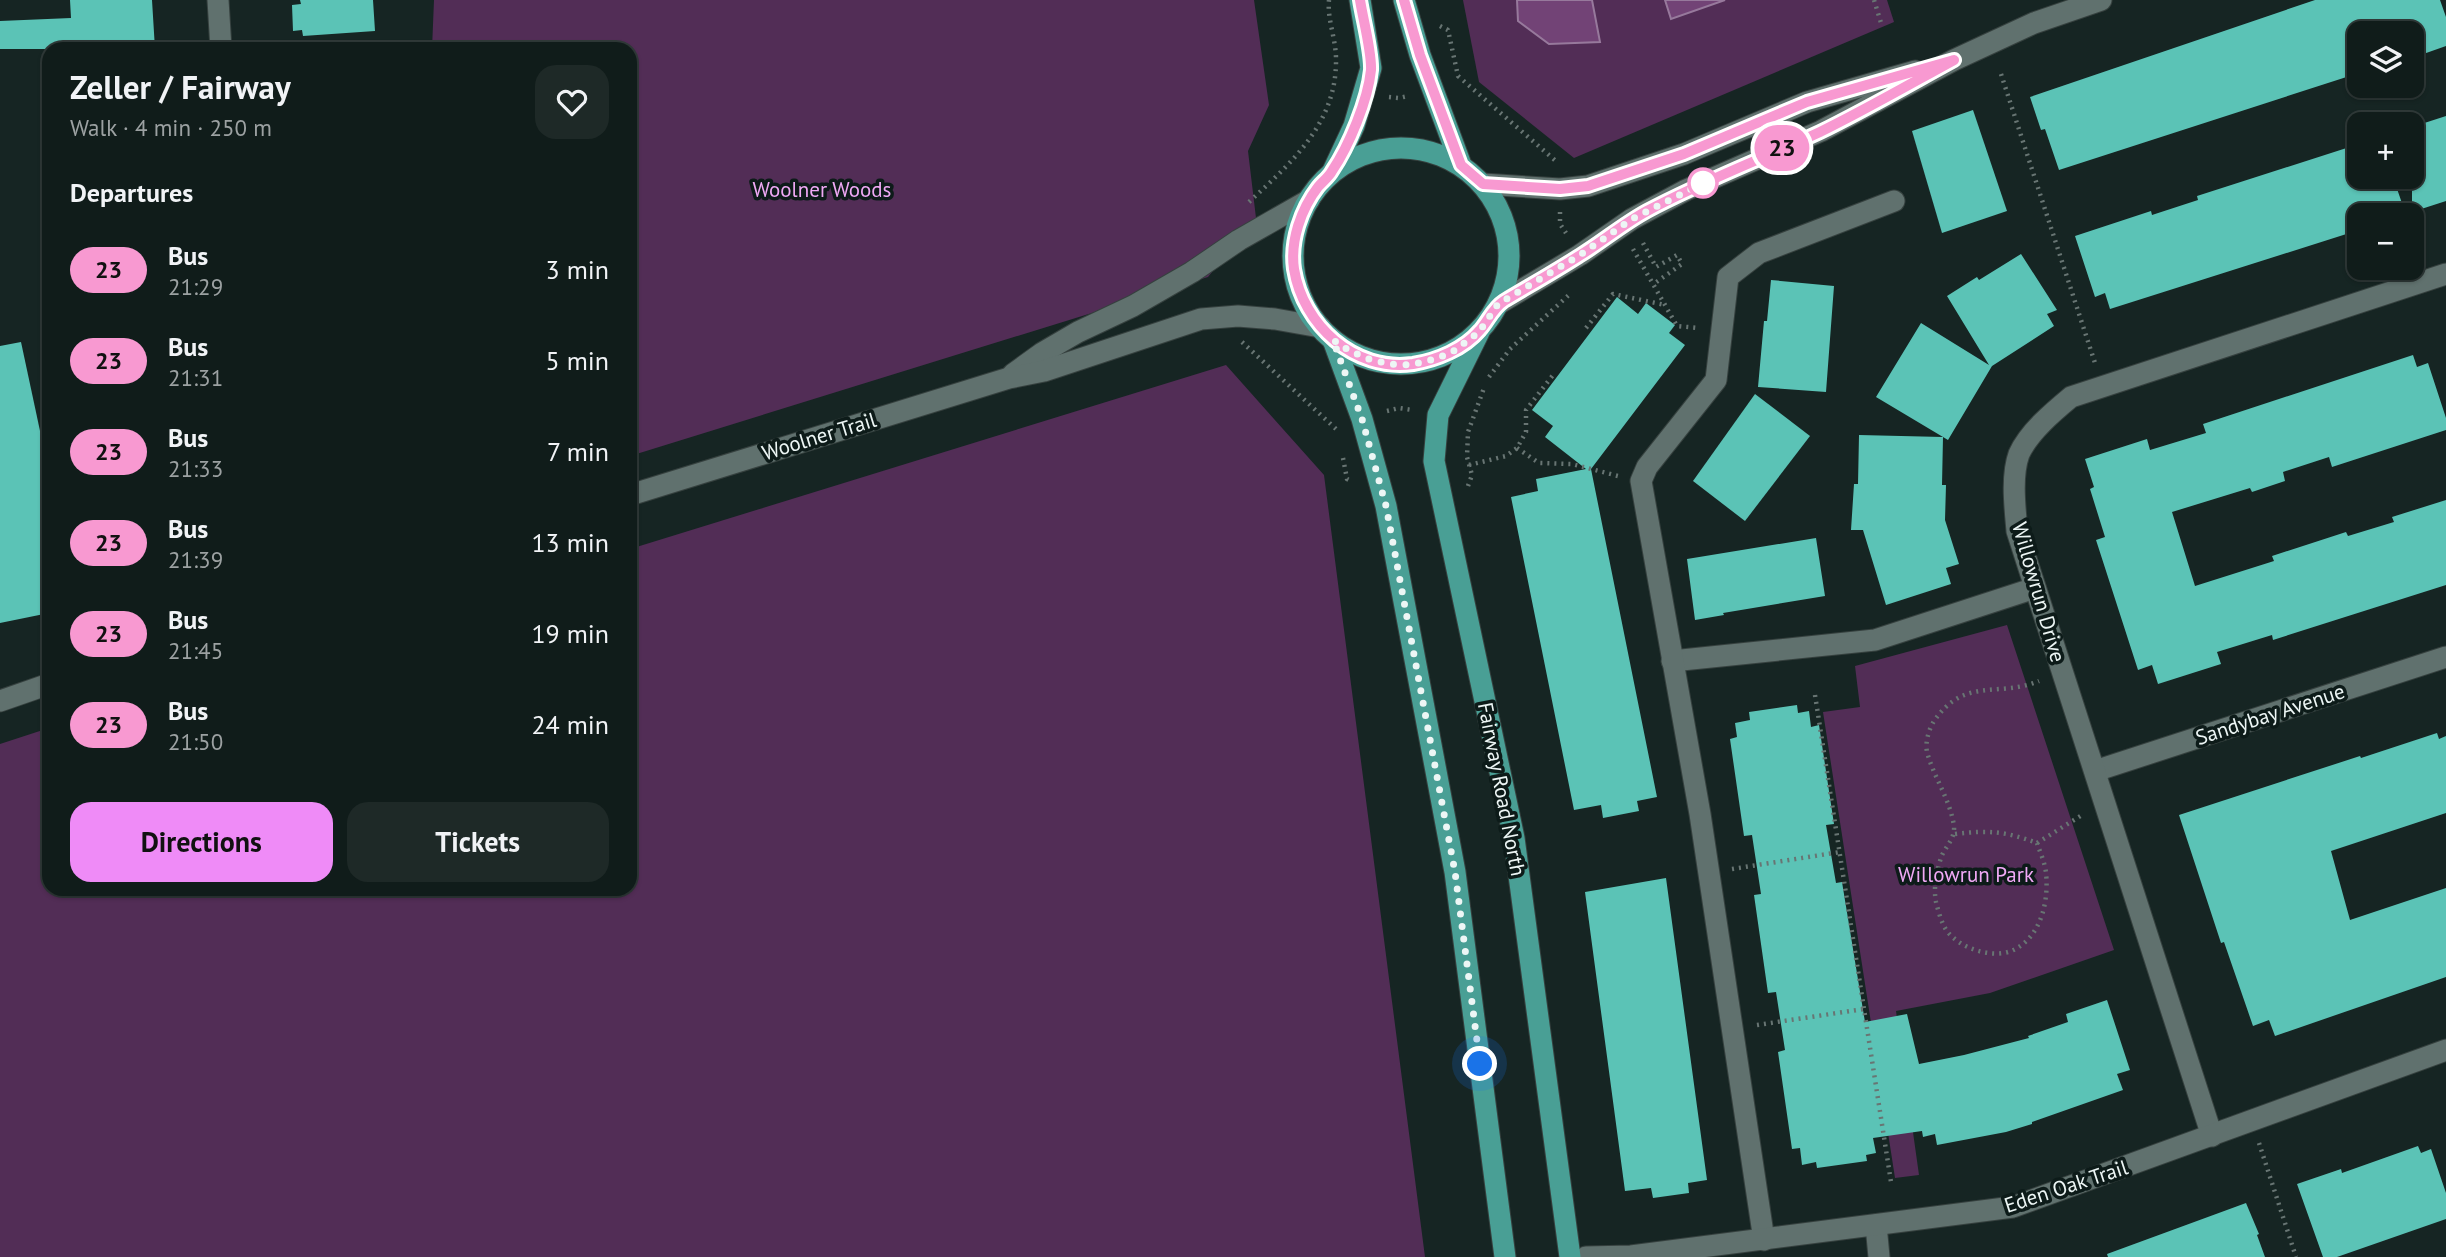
<!DOCTYPE html>
<html lang="en">
<head>
<meta charset="utf-8">
<style>
  :root { --surface:#101c1a; --page:#1e2927; --text:#f1f3f6; --muted:#9ca1a2; --line:#303a39; --accent:#ef8bf7 }
  body { margin:0; font-family:"PT Sans",sans-serif; background:var(--page); color:var(--text); height:100vh; display:flex; flex-direction:column; font-size:26px; white-space:nowrap }
  * { box-sizing:border-box; margin:0 }
  p { font-size:23px; color:var(--muted) }
  .icon { flex:none; width:38px; height:38px; fill:none; stroke:currentColor; stroke-width:2; stroke-linecap:round; stroke-linejoin:round }
  .map { position:relative; flex:1; overflow:hidden }
  .side { position:absolute; left:42px; top:42px; width:595px; height:854px; display:flex; flex-direction:column; background:var(--surface); border-radius:21px; box-shadow:0 2px 5px #0004,0 0 0 2px var(--line) }
  .side>* { flex:none }
  .badge { padding:0 14px; border-radius:23px; font-size:24px; line-height:46px }
  .fabs { position:absolute; left:2347px; top:21px; display:grid; gap:14px }
  .fabs a { display:grid; place-items:center; width:77px; height:77px; border-radius:14px; background:var(--surface); box-shadow:0 2px 5px #0004,0 0 0 2px var(--line); font-size:35px }
  .you { position:absolute; width:35px; height:35px; margin:-18px; border:5px solid #fff; border-radius:50%; background:#1a73e8; box-shadow:0 0 0 10px #1a73e833 }
  .map>.badge { position:absolute; translate:-50% -50%; box-shadow:0 0 0 4px #fff }
  h2 { padding:0 28px; font-size:26px; line-height:63px }
  .round { display:grid; place-items:center; flex:none; width:74px; height:74px; border-radius:21px; background:var(--page) }
  .overview { display:flex; align-items:center; justify-content:space-between; height:119px; padding:0 28px }
  h1 { font-size:33px; font-weight:700; line-height:52px }
  .cta { display:flex; gap:14px; margin-top:auto; padding:14px 28px }
  .cta a { flex:1; height:80px; border-radius:21px; background:var(--accent); color:#111; font-size:28px; font-weight:700; line-height:80px; text-align:center }
  .cta a+a { background:var(--page); color:var(--text) }
  ul { padding:0; list-style:none }
  li { display:flex; align-items:center; gap:21px; height:91px; padding:0 28px }
  li div { flex:1 }
  li b { display:block; font-size:26px }
  li em { font-style:normal }
  li .badge { min-width:77px; font-weight:700; text-align:center }
  .map>svg:first-child { display:block }
  .green { fill:#522d56 }
  .water { fill:#724376; stroke:#97799c; stroke-width:2 }
  .building { fill:#5bc3b6 }
  .lines { fill:none; stroke-linecap:round; stroke-linejoin:round }
  .minor-casing { stroke:#36413f; stroke-width:23 }
  .major-casing { stroke:#36413f; stroke-width:23 }
  .path { stroke:#687573; stroke-width:4.5; stroke-dasharray:2 5; stroke-linecap:butt }
  .minor { stroke:#60716e; stroke-width:21 }
  .major { stroke:#499f95; stroke-width:21 }
  .line-casing { stroke:#fff; stroke-width:16 }
  .line { stroke:#f899d1; stroke-width:10 }
  .walk { stroke:#edf6f5; stroke-width:7; stroke-dasharray:0 12.6 }
  .stop-dot { fill:#fff; stroke:#f899d1; stroke-width:3.5 }
  .labels { text-anchor:middle; dominant-baseline:central; stroke-width:7; stroke-linejoin:round; paint-order:stroke }
  .park-label { font-size:21px; fill:#f0a9f5; stroke:#0d1b19 }
  .street-label { font-size:21px; fill:#edf6f5; stroke:#0d1b19 }
</style>
</head>
<body>
<div class="map">
<svg width="2446" height="1257" viewBox="0 0 2446 1257">
  <rect width="100%" height="100%" fill="#162523"/>
  <g class="green">
    <polygon points="434,0 1254,0 1269,105 1248,151 1256,218 1208,277 630,456 630,49 432,49"/>
    <polygon points="1463,0 1887,0 1894,22 1574,158 1479,82"/>
    <polygon points="1226,365 1324,475 1425,1257 0,1257 0,744 49,728 49,889 630,889 630,549"/>
    <polygon points="2007,625 2114,950 1990,993 1896,1011 1919,1175 1895,1178 1823,712 1860,707 1855,666"/>
  </g>
  <g class="water">
    <polygon points="1517,0 1592,0 1600,42 1549,44 1518,21"/>
    <polygon points="1665,0 1725,0 1671,19"/>
  </g>
  <g class="building">
    <polygon points="70,0 152,0 155,49 0,49 0,21 71,18"/>
    <polygon points="300,0 373,0 375,31 303,36 302,30 293,31 292,5 301,4"/>
    <polygon points="2315,0 2440,0 2446,17 2446,46 2412,58 2412,33 2359,33 2359,73 2059,170 2045,129 2041,130 2030,97"/>
    <polygon points="1973,110 2007,211 1942,233 1912,131"/>
    <polygon points="2446,116 2446,201 2412,212 2412,127"/>
    <polygon points="2359,144 2359,177 2393,177 2406,215 2359,215 2359,230 2110,309 2105,293 2095,297 2075,236 2151,211 2152,215 2198,200 2197,196"/>
    <polygon points="2021,254 2057,310 2047,314 2054,326 1992,366 1948,440 1943,437 1942,485 1946,485 1945,520 1959,564 1946,568 1951,584 1886,605 1863,530 1851,530 1854,484 1858,484 1859,435 1943,437 1876,397 1921,323 1989,365 1947,296 1977,277 1979,280"/>
    <polygon points="1771,280 1834,286 1826,392 1758,387 1764,321 1767,321"/>
    <polygon points="1617,297 1638,314 1646,303 1675,325 1669,333 1685,345 1591,469 1657,797 1637,801 1639,811 1603,818 1601,805 1574,810 1511,497 1538,491 1536,479 1586,469 1545,437 1553,426 1532,410"/>
    <polygon points="21,342 49,473 49,613 0,623 0,346"/>
    <polygon points="2413,355 2417,367 2428,363 2446,418 2446,430 2332,467 2329,457 2283,472 2285,481 2252,492 2250,488 2172,512 2195,586 2274,561 2272,556 2346,532 2348,536 2394,522 2392,517 2446,500 2446,585 2273,640 2272,635 2217,652 2221,664 2158,684 2152,665 2138,670 2096,540 2105,537 2090,489 2094,487 2085,459 2147,439 2150,450 2206,433 2203,424"/>
    <polygon points="1755,394 1810,436 1745,521 1693,481"/>
    <polygon points="1816,538 1825,596 1723,613 1724,615 1695,620 1687,559"/>
    <polygon points="1797,705 1798,713 1809,711 1811,727 1819,725 1834,824 1826,825 1836,883 1842,882 1865,1022 1907,1014 1919,1064 1964,1055 2029,1038 2028,1036 2068,1022 2066,1014 2107,1000 2130,1070 2117,1074 2123,1090 2032,1122 2032,1124 2006,1132 1937,1145 1935,1134 1923,1137 1922,1131 1873,1138 1876,1153 1866,1155 1867,1161 1817,1168 1816,1162 1802,1165 1800,1148 1792,1149 1778,1052 1785,1050 1776,992 1768,993 1754,895 1761,894 1752,835 1744,836 1730,739 1737,737 1735,723 1750,720 1749,712"/>
    <polygon points="2437,733 2439,739 2446,736 2446,813 2331,851 2350,920 2446,888 2446,977 2275,1036 2269,1020 2253,1026 2224,942 2221,943 2179,815 2360,756 2361,758"/>
    <polygon points="1666,878 1707,1180 1688,1183 1689,1193 1653,1198 1651,1188 1625,1191 1585,892"/>
    <polygon points="2418,1146 2421,1153 2431,1149 2446,1193 2446,1219 2337,1257 2323,1257 2297,1184 2341,1169 2342,1173"/>
    <polygon points="2246,1203 2259,1234 2257,1235 2265,1257 2108,1257 2107,1254"/>
  </g>
  <g class="lines">
    <g class="minor-casing">
      <g id="minor">
        <polyline points="218,0 221,49"/>
        <polyline points="1483,184 1560,189 1588,186 1684,154 1807,102 1915,71"/>
        <polyline points="1498,304 1580,255 1632,219 1686,190 1821,131 1954,60 2034,23 2101,0"/>
        <polyline points="1013,374 1042,353 1078,332 1133,306 1192,272 1239,240 1309,200"/>
        <polyline points="630,495 1009,378 1044,371 1201,319 1238,316 1275,319 1320,327"/>
        <polyline points="1672,661 1875,640 2035,588"/>
        <polyline points="0,701 49,684"/>
        <polyline points="2095,771 2446,657"/>
        <path d="M2212 1136 2017 531C2015 508 2011 476 2019 454 2029 432 2053 412 2071 397L2446 274"/>
        <polyline points="1876,1225 1879,1257"/>
        <polyline points="1764,1240 1700,814 1641,481 1647,467 1716,380 1728,277 1759,253 1894,201"/>
        <polyline points="1586,1257 1631,1256 2013,1207 2446,1050"/>
      </g>
    </g>
    <g class="major-casing">
      <g id="major">
        <polyline points="1404,0 1420,55 1461,165"/>
        <circle cx="1401" cy="256" r="108"/>
        <polyline points="1333,171 1354,126 1371,68 1360,0"/>
        <polyline points="1479,332 1438,415 1434,461 1514,838 1570,1257"/>
        <polyline points="1333,340 1362,419 1386,506 1455,872 1505,1257"/>
      </g>
    </g>
    <g class="path">
      <polyline points="1874,0 1882,26"/>
      <polyline points="1440,26 1448,30 1458,76 1557,162"/>
      <polyline points="2001,74 2095,363"/>
      <polyline points="1389,97 1399,98 1408,96"/>
      <path d="M1249 202C1292 162 1337 123 1336 59 1336 39 1327 19 1329 0"/>
      <polyline points="1560,212 1560,224 1566,233"/>
      <polyline points="1643,243 1656,267 1677,255 1682,264 1655,283"/>
      <polyline points="1633,249 1677,326 1698,328"/>
      <polyline points="1586,328 1613,294 1665,305"/>
      <polyline points="1242,342 1336,429"/>
      <polyline points="1489,377 1510,349 1571,293"/>
      <polyline points="1387,411 1399,408 1412,410"/>
      <polyline points="1517,448 1539,463 1572,464 1618,476"/>
      <polyline points="1343,458 1347,479 1351,481"/>
      <polyline points="1469,465 1506,456 1517,448 1526,432 1526,410 1553,375"/>
      <polyline points="1468,486 1472,475 1467,457 1468,432 1484,388"/>
      <polyline points="1815,695 1891,1182"/>
      <path d="M1955 834C1989 830 2004 831 2037 843"/>
      <path d="M2037 843C2040 852 2045 863 2046 873 2049 901 2041 939 2011 951 1990 959 1956 947 1945 928 1941 921 1938 910 1936 902 1933 887 1937 869 1942 855 1947 845 1955 838 1954 826 1950 799 1934 778 1927 752 1925 742 1929 729 1934 721 1965 676 1998 698 2039 681"/>
      <polyline points="2037,843 2082,815"/>
      <polyline points="1732,869 1840,852"/>
      <polyline points="1757,1025 1864,1009"/>
      <polyline points="2259,1143 2296,1257"/>
    </g>
    <use href="#minor" class="minor"/>
    <use href="#major" class="major"/>
  </g>
  <g class="lines">
    <g class="line-casing">
      <path id="line" d="M1360 0C1363 19 1372 53 1371 70 1368 100 1349 146 1332 171 1329 177 1322 182 1318 187 1301 209 1290 241 1294 269 1303 325 1354 372 1413 364 1437 360 1464 349 1480 330 1488 321 1493 308 1504 301 1529 286 1554 272 1579 256 1602 242 1623 224 1647 211 1703 181 1762 159 1820 132 1865 110 1910 84 1954 60L1807 102 1684 154 1588 186 1560 189 1483 184 1461 165 1420 55 1404 0"/>
    </g>
    <use href="#line" class="line"/>
    <polyline class="walk" points="1480,1064 1455,872 1386,506 1362,419 1333,340 1350,351 1369,359 1389,364 1410,365 1431,360 1451,353 1479,332 1498,304 1580,255 1632,219 1709,180 1703,183"/>
  </g>
  <circle class="stop-dot" cx="1703" cy="183" r="14"/>
  <g class="labels">
    <g class="park-label">
      <text x="822" y="189">Woolner Woods</text>
      <text x="1966" y="874">Willowrun Park</text>
    </g>
    <g class="street-label">
      <text transform="translate(819 436) rotate(-17)">Woolner Trail</text>
      <text transform="translate(2039 592) rotate(74)">Willowrun Drive</text>
      <text transform="translate(2270 714) rotate(-18)">Sandybay Avenue</text>
      <text transform="translate(1502 789) rotate(79)">Fairway Road North</text>
      <text transform="translate(2066 1186) rotate(-18)">Eden Oak Trail</text>
    </g>
  </g>
</svg>
<div class="fabs">
<a><svg class="icon" aria-label="layers" viewBox="0 0 24 24"><path d="M12 4l9 5-9 5-9-5zM3 14l9 5 9-5"/></svg></a>
<a>+</a>
<a>−</a>
</div>
<div class="you" style="left:1480px;top:1064px"></div>
<b class="badge" style="left:1782px;top:148px;background:#f899d1;color:#111">23</b>
<section class="side">
<div class="overview"><div><h1>Zeller / Fairway</h1><p>Walk · 4 min · 250 m</p></div><a class="round"><svg class="icon" aria-label="heart" viewBox="0 0 24 24"><path d="M12 20l-8-8c-3-5 5-10 8-4 3-6 11-1 8 4z"/></svg></a></div>
<h2>Departures</h2>
<ul>
<li><span class="badge" style="background:#f899d1;color:#111">23</span><div><b>Bus</b><p>21:29</p></div><em>3 min</em></li>
<li><span class="badge" style="background:#f899d1;color:#111">23</span><div><b>Bus</b><p>21:31</p></div><em>5 min</em></li>
<li><span class="badge" style="background:#f899d1;color:#111">23</span><div><b>Bus</b><p>21:33</p></div><em>7 min</em></li>
<li><span class="badge" style="background:#f899d1;color:#111">23</span><div><b>Bus</b><p>21:39</p></div><em>13 min</em></li>
<li><span class="badge" style="background:#f899d1;color:#111">23</span><div><b>Bus</b><p>21:45</p></div><em>19 min</em></li>
<li><span class="badge" style="background:#f899d1;color:#111">23</span><div><b>Bus</b><p>21:50</p></div><em>24 min</em></li>
</ul>
<div class="cta"><a>Directions</a><a>Tickets</a></div>
</section>
</div>
</body>
</html>
